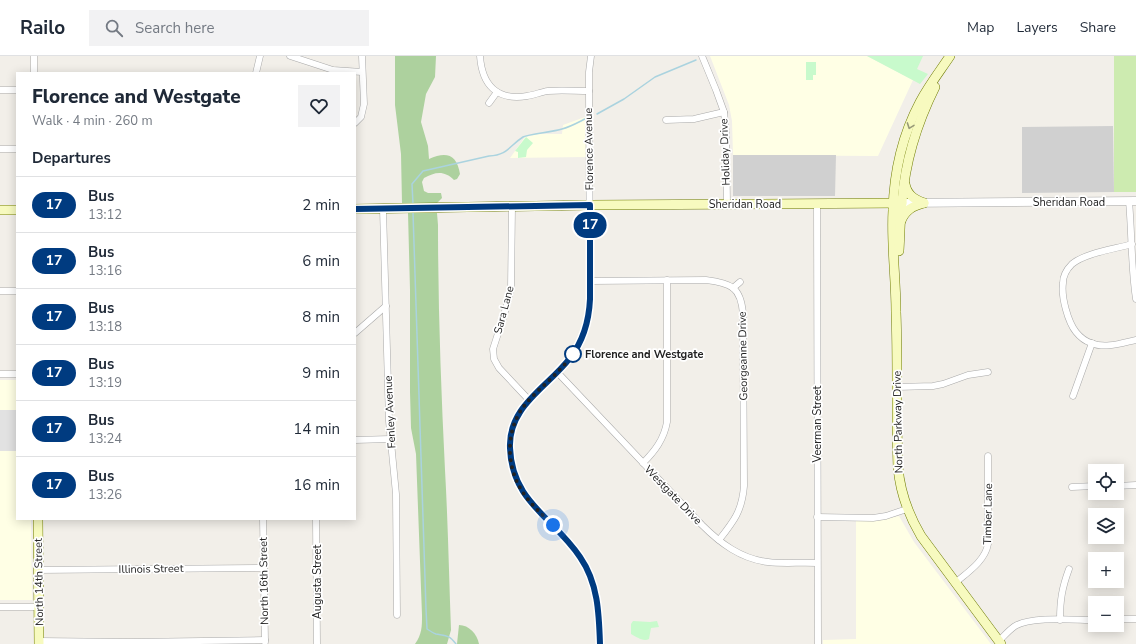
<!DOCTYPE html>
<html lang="en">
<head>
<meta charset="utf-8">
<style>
  :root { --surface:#fff; --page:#f2f2f3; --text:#1f2937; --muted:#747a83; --line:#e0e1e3 }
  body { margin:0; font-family:"Nunito Sans",sans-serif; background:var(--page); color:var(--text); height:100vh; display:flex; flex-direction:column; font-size:15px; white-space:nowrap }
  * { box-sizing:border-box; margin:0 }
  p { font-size:13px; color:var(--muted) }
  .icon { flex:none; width:22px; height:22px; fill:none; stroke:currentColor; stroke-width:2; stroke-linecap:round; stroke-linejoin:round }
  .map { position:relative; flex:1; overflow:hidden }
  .drawer { position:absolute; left:16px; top:16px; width:340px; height:448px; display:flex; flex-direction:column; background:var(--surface); border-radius:0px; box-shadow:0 2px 10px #0003 }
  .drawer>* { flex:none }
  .badge { padding:0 8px; border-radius:13px; font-size:14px; line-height:26px }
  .buttons { position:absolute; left:1088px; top:408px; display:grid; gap:8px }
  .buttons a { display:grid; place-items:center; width:36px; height:36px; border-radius:0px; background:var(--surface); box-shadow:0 2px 10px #0003; font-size:20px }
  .you { position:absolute; width:20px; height:20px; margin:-10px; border:3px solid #fff; border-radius:50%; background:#1a73e8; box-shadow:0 0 0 6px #1a73e833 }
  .map>.badge { position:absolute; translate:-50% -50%; box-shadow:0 0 0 2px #fff }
  h2 { padding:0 16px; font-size:15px; line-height:36px }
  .round { display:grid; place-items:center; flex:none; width:42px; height:42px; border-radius:0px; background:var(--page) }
  .head { display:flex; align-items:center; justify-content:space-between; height:68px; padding:0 16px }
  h1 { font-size:19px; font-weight:800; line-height:30px }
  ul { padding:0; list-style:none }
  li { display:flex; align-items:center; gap:12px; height:56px; padding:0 16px; border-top:1px solid var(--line) }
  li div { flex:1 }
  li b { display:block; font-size:15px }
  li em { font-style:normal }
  li .badge { min-width:44px; font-weight:700; text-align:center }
  header { display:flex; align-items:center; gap:24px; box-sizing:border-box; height:56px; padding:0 20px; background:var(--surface); border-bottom:1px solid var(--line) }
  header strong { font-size:19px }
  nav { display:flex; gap:22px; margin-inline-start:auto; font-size:14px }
  .search { width:280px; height:36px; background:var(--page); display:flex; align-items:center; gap:10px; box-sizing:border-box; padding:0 14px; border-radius:0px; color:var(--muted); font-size:15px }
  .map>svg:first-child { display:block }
  .education { fill:#ffffe5 }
  .religious { fill:#d0d0d0 }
  .grass { fill:#cdebb0 }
  .forest { fill:#add19e }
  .park { fill:#c8facc }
  .parking { fill:#e2e2e2 }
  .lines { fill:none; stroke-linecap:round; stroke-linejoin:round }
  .stream { stroke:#aad3df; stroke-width:1.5 }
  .minor-casing { stroke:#a9a9a9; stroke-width:7 }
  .tertiary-casing { stroke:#a9a9a9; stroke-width:9 }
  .secondary-casing { stroke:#707d05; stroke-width:10 }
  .minor { stroke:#fff; stroke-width:6 }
  .tertiary { stroke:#fff; stroke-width:8 }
  .secondary { stroke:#f7fabf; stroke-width:9 }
  .oneway { stroke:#979978 }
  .line-casing { stroke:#fff; stroke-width:9 }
  .line { stroke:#003b80; stroke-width:6 }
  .walk { stroke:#222; stroke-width:4; stroke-dasharray:0 7.2 }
  .stop-dot { fill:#fff; stroke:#003b80; stroke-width:2 }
  .labels { text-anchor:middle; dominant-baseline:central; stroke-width:3.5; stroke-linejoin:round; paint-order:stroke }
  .street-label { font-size:11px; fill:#222; stroke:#fff }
  .stop-label { font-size:11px; font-weight:bold; fill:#222; stroke:#fff; text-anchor:start }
</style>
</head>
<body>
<header>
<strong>Railo</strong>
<div class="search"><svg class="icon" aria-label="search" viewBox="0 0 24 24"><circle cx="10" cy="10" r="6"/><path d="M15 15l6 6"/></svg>Search here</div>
<nav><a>Map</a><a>Layers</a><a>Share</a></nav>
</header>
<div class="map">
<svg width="1136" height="588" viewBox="0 0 1136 588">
  <rect width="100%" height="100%" fill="#f2efe9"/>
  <g class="education">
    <polygon points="710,0 867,0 913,24 878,100 733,99 732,65 729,49"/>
    <polygon points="585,61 586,101 510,102 525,81 538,78 562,78 563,69"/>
    <polygon points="0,324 17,324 17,463 31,463 32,544 0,544"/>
    <polygon points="899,460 914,486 991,588 823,588 823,584 856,583 856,465 875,465"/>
  </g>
  <g class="religious">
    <polygon points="1113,70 1114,136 1022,137 1022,71"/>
    <polygon points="733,99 836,99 835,140 733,140"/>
  </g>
  <rect class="grass" x="1114" y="0" width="22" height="136"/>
  <g class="forest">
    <path d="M395 0H436L435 21 426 38 421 66 428 90 429 103C446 95 457 98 460 118L457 123 454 124C444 114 435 116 424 122L422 126 424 135 428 137H441L442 142 437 147H402L401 98 395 49Z"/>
    <path d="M408 157H437L438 169C438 251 441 333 445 414 448 467 449 521 451 574L447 588H415C422 578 422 571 422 559L416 398 411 372 410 336V234Z"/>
    <path d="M459 569C469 569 477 578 479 588H457Z"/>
  </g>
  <g class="park">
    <polygon points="867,0 923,0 917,13 928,18 920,28"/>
    <polygon points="806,6 816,6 816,19 813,19 813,24 806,24"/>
    <polygon points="526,81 533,87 527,94 526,101 518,102 518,96 515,95"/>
    <path d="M633 565 650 566 657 565 659 571 651 572 649 583C643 586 637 581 631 578V568Z"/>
  </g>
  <rect class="parking" x="0" y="354" width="16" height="41"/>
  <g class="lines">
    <g class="stream">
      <polyline points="597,58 624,43 655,21 696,4"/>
      <path d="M413 148 412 128 423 115 489 100C508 99 509 90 523 81 529 78 553 76 562 73 570 71 577 67 585 63"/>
      <path d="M413 157 426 553 427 573C430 575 433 577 436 578 447 580 449 579 456 588"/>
    </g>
    <g class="minor-casing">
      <g id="minor">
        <polyline points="34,0 34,17"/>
        <polyline points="290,0 333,14 362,16"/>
        <path d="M480 0C482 29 497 45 527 40 534 39 541 36 548 35 561 34 575 35 589 35"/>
        <path d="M591 0 589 16V35L590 243C589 265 584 284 571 302 548 331 508 349 510 392 512 446 553 461 580 501 598 527 599 557 600 588"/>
        <polyline points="702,0 716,34 724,56 726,76 727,148"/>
        <polyline points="256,17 260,0"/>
        <polyline points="0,34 17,34"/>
        <polyline points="489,47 497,36"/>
        <polyline points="666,64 694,63 724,56"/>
        <polyline points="355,67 361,61 364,48 362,0"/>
        <polyline points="0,93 17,93"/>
        <path d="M1129 145C1132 178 1131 211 1136 243"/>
        <polyline points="817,148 818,588"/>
        <polyline points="512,150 511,233 504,259 493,293 494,303 499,312 529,344"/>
        <polyline points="383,153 389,365 396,438 397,559"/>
        <path d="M1132 188C1115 193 1085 197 1072 208 1067 213 1063 220 1063 227 1061 241 1068 266 1076 276 1080 281 1085 285 1091 287 1105 293 1122 287 1136 284"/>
        <path d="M591 225 706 224C731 227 741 231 743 258L744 430C742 455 734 465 719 484"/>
        <polyline points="733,232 740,226"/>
        <polyline points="0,235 17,235"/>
        <polyline points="355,277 386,250"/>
        <path d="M558 317 702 469C720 487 741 503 768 506 784 508 801 506 817 507"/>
        <polyline points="0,318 17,318"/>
        <polyline points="897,331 933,330 943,328 968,319 988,316"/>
        <polyline points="1073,340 1092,287"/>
        <polyline points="355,384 390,383"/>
        <path d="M643 407C655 395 664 383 667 366V224"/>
        <polyline points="1117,430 1136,429"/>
        <polyline points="1072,431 1095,430"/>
        <polyline points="817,461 873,462 886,460 907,453"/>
        <polyline points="263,463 265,586"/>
        <polyline points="316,463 317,588"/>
        <polyline points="38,514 264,512"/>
        <path d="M955 527C968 516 985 505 988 488V400"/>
        <polyline points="0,551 39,551"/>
        <polyline points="1117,563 1136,563"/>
        <path d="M1060 564C1060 544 1062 532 1069 513"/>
        <polyline points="39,585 131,586 265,584"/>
        <path d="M999 585C1004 580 1009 574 1015 570 1033 560 1074 564 1095 564"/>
      </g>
    </g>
    <g class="tertiary-casing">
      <polyline id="tertiary" points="902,147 1136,145"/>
    </g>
    <g class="secondary-casing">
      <g id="secondary">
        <path d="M950 0C940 15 929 29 920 46 903 78 894 117 893 154 891 188 896 222 896 256 898 308 896 359 898 411 900 436 908 458 921 480L1001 588"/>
        <path d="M905 128C907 139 914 143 924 147"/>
        <polyline points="355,153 590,149 902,147"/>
        <polyline points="0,154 17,154"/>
        <path d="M901 165C905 154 913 150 924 147"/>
        <path d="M899 195C900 179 900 162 902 146 905 106 917 67 935 31"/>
        <polyline points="38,463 39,588"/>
      </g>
    </g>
    <use href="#minor" class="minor"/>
    <use href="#tertiary" class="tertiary"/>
    <use href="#secondary" class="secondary"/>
  </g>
  <defs><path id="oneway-chevron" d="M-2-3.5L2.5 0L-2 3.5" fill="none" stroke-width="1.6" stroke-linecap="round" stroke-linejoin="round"/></defs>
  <use class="oneway" href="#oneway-chevron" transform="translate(910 70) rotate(110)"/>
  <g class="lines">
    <g class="line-casing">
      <path id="line" d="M355 153 590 149V243C589 265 584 284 570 302 548 331 508 350 510 392 512 446 553 461 580 501 598 527 599 557 600 588"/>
    </g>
    <use href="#line" class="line"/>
    <path class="walk" d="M553 469C542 458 530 448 522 435 504 407 506 368 529 344 544 328 561 315 574 297L573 298"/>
  </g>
  <circle class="stop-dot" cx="573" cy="298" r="8"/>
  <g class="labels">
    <g class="street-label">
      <text transform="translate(589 93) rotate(-91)">Florence Avenue</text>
      <text transform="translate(725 96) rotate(-92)">Holiday Drive</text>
      <text x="1069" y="146">Sheridan Road</text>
      <text x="745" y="148">Sheridan Road</text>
      <text transform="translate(504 254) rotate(-75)">Sara Lane</text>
      <text transform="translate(743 300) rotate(-91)">Georgeanne Drive</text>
      <text transform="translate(390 356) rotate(-93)">Fenley Avenue</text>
      <text transform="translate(898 366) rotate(-91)">North Parkway Drive</text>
      <text transform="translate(817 368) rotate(-90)">Veerman Street</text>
      <text transform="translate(673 439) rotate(46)">Westgate Drive</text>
      <text transform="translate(988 458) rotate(-89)">Timber Lane</text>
      <text transform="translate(151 513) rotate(-1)">Illinois Street</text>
      <text transform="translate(264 525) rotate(-91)">North 16th Street</text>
      <text transform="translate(39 526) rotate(-91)">North 14th Street</text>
      <text transform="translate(317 526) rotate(-90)">Augusta Street</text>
    </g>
    <g class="stop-label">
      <text x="585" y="298">Florence and Westgate</text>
    </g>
  </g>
</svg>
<div class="buttons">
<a><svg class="icon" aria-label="locate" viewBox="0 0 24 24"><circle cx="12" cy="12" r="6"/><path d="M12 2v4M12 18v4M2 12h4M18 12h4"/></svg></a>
<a><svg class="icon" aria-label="layers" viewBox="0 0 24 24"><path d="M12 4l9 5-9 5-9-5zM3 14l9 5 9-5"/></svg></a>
<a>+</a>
<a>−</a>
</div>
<div class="you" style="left:553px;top:469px"></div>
<b class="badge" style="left:590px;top:169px;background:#003b80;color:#fff">17</b>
<section class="drawer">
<div class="head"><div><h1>Florence and Westgate</h1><p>Walk · 4 min · 260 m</p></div><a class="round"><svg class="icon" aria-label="heart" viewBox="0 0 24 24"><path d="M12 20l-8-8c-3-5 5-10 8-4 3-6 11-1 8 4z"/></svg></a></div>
<h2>Departures</h2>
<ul>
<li><span class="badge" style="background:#003b80;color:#fff">17</span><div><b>Bus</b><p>13:12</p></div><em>2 min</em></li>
<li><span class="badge" style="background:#003b80;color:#fff">17</span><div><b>Bus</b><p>13:16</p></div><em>6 min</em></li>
<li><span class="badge" style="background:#003b80;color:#fff">17</span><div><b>Bus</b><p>13:18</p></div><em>8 min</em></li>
<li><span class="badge" style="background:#003b80;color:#fff">17</span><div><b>Bus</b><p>13:19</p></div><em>9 min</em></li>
<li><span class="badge" style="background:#003b80;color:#fff">17</span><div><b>Bus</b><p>13:24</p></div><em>14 min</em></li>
<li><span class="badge" style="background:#003b80;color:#fff">17</span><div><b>Bus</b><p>13:26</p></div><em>16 min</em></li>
</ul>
</section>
</div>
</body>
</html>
